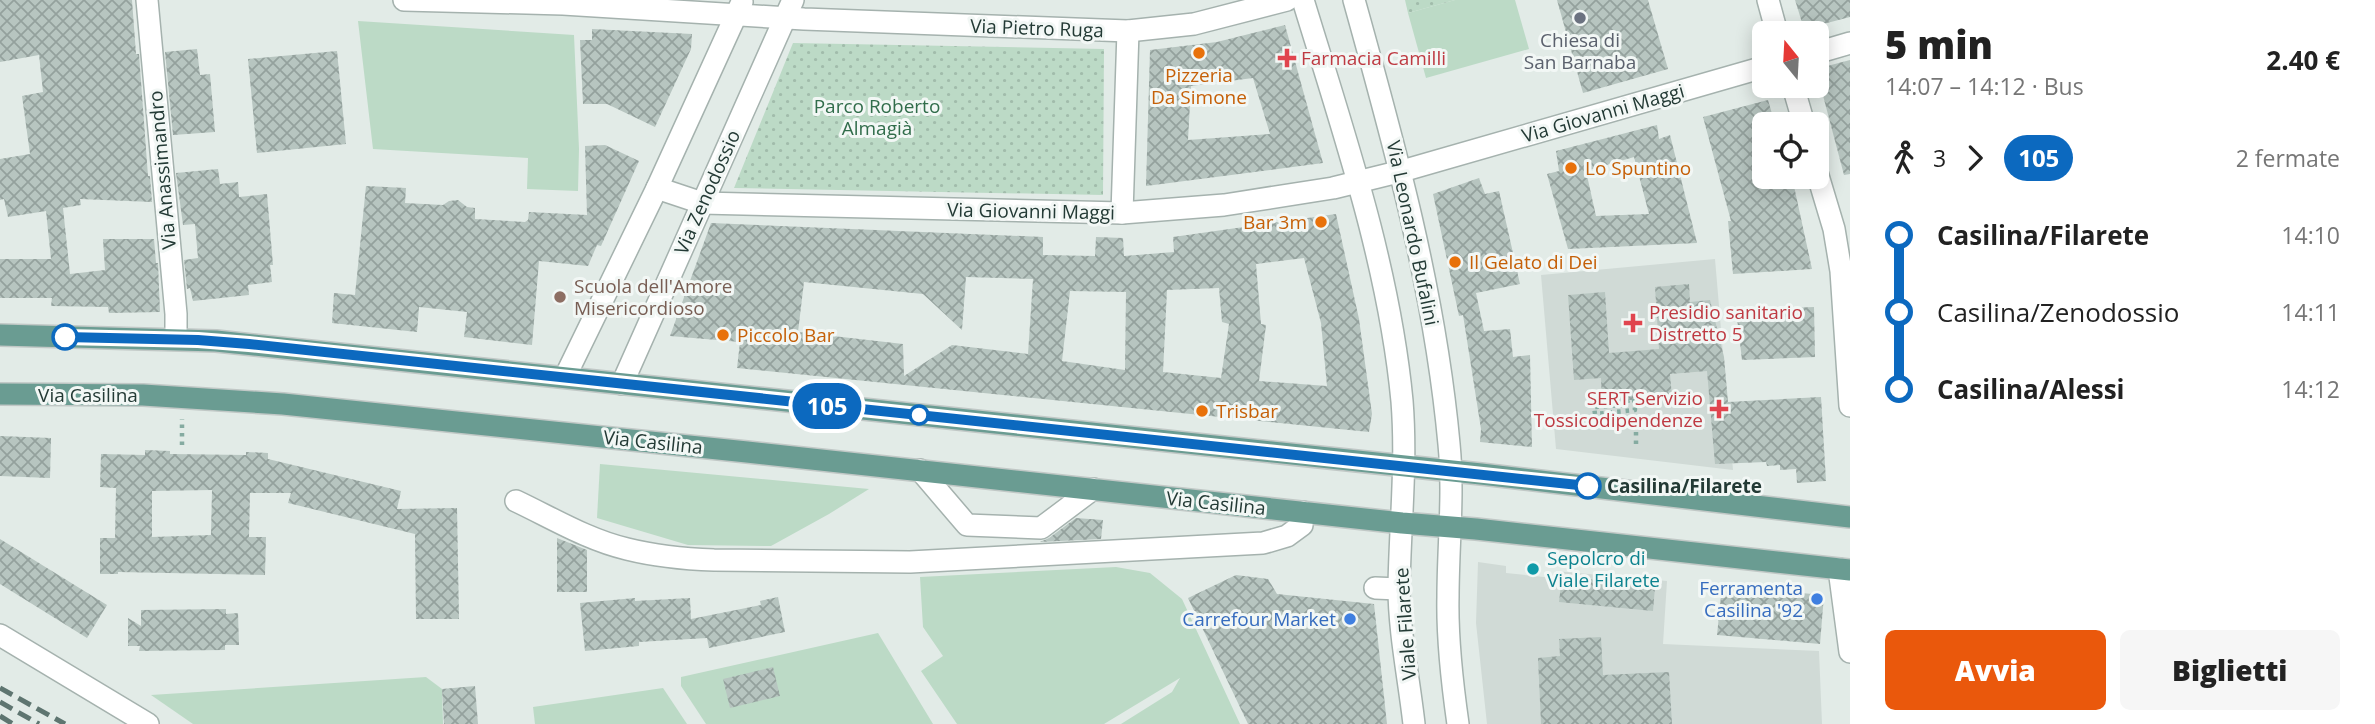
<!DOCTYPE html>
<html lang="it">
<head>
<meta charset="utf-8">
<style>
  :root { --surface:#fff; --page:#f6f6f6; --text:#222; --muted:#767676; --accent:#ea580c }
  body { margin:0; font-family:"Open Sans",sans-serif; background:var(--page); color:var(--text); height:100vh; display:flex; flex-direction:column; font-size:26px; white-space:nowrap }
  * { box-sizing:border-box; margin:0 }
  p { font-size:23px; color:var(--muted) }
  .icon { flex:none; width:38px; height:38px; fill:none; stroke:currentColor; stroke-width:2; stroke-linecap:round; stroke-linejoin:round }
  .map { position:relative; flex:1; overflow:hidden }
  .sheet { display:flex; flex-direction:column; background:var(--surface); width:525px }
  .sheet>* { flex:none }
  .badge { padding:0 14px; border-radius:23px; font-size:24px; line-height:46px }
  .needle { width:46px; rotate:342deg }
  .controls { position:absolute; left:1752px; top:21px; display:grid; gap:14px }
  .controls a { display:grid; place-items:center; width:77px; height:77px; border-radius:10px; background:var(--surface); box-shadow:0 4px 18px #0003; font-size:35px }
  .map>.badge { position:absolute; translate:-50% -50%; box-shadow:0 0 0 4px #fff }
  .legs { display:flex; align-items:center; gap:10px; height:77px; padding:0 35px; font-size:23px }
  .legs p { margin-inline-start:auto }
  .overview { display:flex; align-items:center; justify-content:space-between; height:119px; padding:0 35px }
  h1 { font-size:38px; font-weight:800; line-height:52px }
  .button { display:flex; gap:14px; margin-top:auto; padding:14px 35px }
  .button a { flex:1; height:80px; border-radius:10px; background:var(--accent); color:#fff; font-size:28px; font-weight:800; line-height:80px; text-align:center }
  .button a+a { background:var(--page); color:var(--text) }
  ul { padding:0 35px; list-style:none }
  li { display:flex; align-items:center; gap:24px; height:77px; font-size:26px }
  li i { display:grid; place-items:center; width:10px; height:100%; margin:0 9px; background:currentColor }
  li i::after { content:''; width:18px; height:18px; margin:-9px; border:5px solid; border-radius:50%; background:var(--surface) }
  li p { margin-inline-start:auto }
  li:first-child i { background:linear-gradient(#0000 50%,currentColor 0) }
  li:last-child i { background:linear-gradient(currentColor 50%,#0000 0) }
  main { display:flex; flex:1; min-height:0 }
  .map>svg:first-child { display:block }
  .built { fill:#d0dad6 }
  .green { fill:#bcdac6 }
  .park { fill:url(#park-dots) }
  .building { fill:url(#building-cross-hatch); fill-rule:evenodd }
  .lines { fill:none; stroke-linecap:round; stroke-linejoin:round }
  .minor-casing { stroke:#a5b2ae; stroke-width:24 }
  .major-casing { stroke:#c1c8c6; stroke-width:24 }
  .path { stroke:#85aba1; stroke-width:4.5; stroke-dasharray:3.5 5; stroke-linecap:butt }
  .minor { stroke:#fff; stroke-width:21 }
  .major { stroke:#6a9c92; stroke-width:21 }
  .rail { stroke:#5e7570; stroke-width:5; stroke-dasharray:14 7; stroke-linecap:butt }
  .line-1-casing { stroke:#fff; stroke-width:16 }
  .line-1 { stroke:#0c69bf; stroke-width:10 }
  .worship-dot { fill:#6b7280; stroke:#f2f7f5; stroke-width:2.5 }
  .food-dot { fill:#e8710a; stroke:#f2f7f5; stroke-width:2.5 }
  .health-dot { fill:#e0444e; stroke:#f2f7f5; stroke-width:2.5 }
  .education-dot { fill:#8d6e63; stroke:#f2f7f5; stroke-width:2.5 }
  .stop-1-dot { fill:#fff; stroke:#0c69bf; stroke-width:3.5 }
  .culture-dot { fill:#0f9aa8; stroke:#f2f7f5; stroke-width:2.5 }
  .shop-dot { fill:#3f7fe0; stroke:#f2f7f5; stroke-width:2.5 }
  .labels { text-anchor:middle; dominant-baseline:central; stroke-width:6; stroke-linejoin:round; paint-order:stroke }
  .street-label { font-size:19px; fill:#233a35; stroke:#f2f7f5 }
  .worship-label { font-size:19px; fill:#5b616d; stroke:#f2f7f5 }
  .health-label { font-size:19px; fill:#be3a42; stroke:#f2f7f5; text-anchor:start }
  .food-label { font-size:19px; fill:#c56008; stroke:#f2f7f5; text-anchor:start }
  .park-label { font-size:19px; fill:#316d4b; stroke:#f2f7f5 }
  .education-label { font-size:19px; fill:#785e54; stroke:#f2f7f5; text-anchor:start }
  .stop-label { font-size:19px; font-weight:bold; fill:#233a35; stroke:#f2f7f5; text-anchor:start }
  .culture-label { font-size:19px; fill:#0d838f; stroke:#f2f7f5; text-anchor:start }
  .shop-label { font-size:19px; fill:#366cbe; stroke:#f2f7f5; text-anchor:end }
</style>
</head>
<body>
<main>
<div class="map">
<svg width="1850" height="724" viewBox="0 0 1850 724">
  <defs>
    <pattern id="park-dots" width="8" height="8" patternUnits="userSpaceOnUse" patternTransform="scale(1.75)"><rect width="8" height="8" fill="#bcdac6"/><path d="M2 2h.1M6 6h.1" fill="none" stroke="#a1bcab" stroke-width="1.8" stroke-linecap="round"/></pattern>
    <pattern id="building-cross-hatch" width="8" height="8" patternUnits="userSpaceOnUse" patternTransform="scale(1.75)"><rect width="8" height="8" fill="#b7c5c0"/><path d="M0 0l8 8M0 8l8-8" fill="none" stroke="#94a19d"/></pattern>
  </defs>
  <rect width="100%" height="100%" fill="#e2ebe7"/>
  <g class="built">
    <polygon points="1715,259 1733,470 1556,449 1541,275"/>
    <polygon points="1478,562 1506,566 1506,573 1554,578 1555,571 1667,581 1663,644 1819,651 1822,724 1487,724 1476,623"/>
  </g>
  <g class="green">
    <polygon points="1455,0 1515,0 1529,49 1426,78 1408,13"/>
    <polygon points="358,21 574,35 579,149 578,191 527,189 528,158 373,149"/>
    <polygon points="600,464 869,489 829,514 771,546 688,545 597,518"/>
    <polygon points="1116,567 1150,573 1182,599 1240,724 1121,724 1172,692 1180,678 1104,724 957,724 921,671 943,656 923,627 920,577"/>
    <polygon points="878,633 933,724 706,724 681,686 681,677"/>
    <polygon points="426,677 442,689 443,724 193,724 151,695"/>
    <polygon points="663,688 687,724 535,724 533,707"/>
  </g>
  <g class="park">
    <polygon points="1405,0 1455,0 1408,13"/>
    <polygon points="793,43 1104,49 1103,195 734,188"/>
  </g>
  <g class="building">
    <polygon points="0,0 132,0 136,54 139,54 148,176 150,176 152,202 80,199 81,205 63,208 70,274 105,270 103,239 154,239 156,263 158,263 160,312 109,313 108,307 51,306 52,298 0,298 0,259 51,259 46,211 8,217 4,199 0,200 0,159 30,154 22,96 43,92 39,55 0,62"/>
    <polygon points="1557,0 1648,0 1668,69 1583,93"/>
    <polygon points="1795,0 1850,0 1850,17 1804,29"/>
    <path d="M1285 25 1323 163 1146 186 1150 50 1217 42ZM1253 78 1270 134 1188 140 1191 86Z"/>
    <polygon points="592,29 692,34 691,49 655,127 607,104 583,104 580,40 592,40"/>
    <polygon points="197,49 200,75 210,74 215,132 173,135 165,52"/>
    <polygon points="337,51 346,144 257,153 248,59"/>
    <polygon points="1850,60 1850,174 1844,175 1816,69"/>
    <polygon points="1768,100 1775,124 1764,124 1764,177 1792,177 1812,269 1733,274 1728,221 1731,221 1703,117"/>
    <path d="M1657 125 1659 139 1670 135 1697 243 1568 249 1547 174 1559 171 1556 151ZM1634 157 1649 214 1596 216 1586 171Z"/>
    <polygon points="605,145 639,161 601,246 597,245 588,266 539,261 532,345 464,337 467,312 419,307 417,332 332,323 334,293 355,295 366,186 406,188 405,203 443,205 449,201 458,200 467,207 475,208 475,219 525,222 528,220 529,212 587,215 585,146"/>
    <polygon points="218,169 220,184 238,182 239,197 267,194 273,265 270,265 272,282 248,285 249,295 193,301 190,288 187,289 184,260 198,258 195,224 183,225 176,173"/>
    <polygon points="1479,178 1485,194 1499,191 1520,284 1476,293 1484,331 1510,329 1513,357 1530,355 1532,447 1480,442 1481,429 1463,315 1459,316 1433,194"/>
    <path d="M1336 214 1359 319 1372 414 1369 432 737 368 740 342 670 336 711 223 1043 237V255L1095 256 1096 237 1123 238 1124 256 1174 252 1173 237ZM1304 258 1321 323 1327 386 1259 381 1266 325 1261 324 1256 264ZM966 277 1033 279 1028 354 952 345 904 376 903 344 798 332 804 282 923 294 962 330ZM1219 288 1222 322 1229 324 1221 378 1163 372 1167 290ZM1070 291 1126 292 1125 370 1062 361Z"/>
    <polygon points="1689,284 1690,302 1710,300 1724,357 1728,402 1821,397 1826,481 1797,483 1796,469 1780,470 1780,465 1767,466 1766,462 1715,464 1707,371 1670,374 1672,397 1602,402 1601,378 1574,380 1568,295 1605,292 1609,353 1659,349 1655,287"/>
    <polygon points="1814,307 1815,357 1742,360 1736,310"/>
    <polygon points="0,436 51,438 50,478 0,476"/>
    <path d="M145 450 170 451V454L246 455V452L268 453V459L401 491 397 509 457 508 459 619H416L415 534 288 503 291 493H250L249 537H266L265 575 118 572V574H100V538H115L116 488 100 487 101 454 145 455ZM212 490 211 535 152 537V491Z"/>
    <polygon points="1076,518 1103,520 1101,539 1040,542 1049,538"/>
    <polygon points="557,538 587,550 587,592 557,592"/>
    <polygon points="0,539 107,605 87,638 0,584"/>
    <polygon points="1236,575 1268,579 1277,594 1374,604 1387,724 1248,724 1188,598"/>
    <polygon points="1562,576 1655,587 1653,611 1559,602"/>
    <polygon points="1722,586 1824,595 1820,644 1717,635"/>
    <polygon points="778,597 785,632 709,648 707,638 639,642 639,646 585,651 580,603 635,598 635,601 690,598 691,619 761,605 760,601"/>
    <polygon points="226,609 226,614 238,613 239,645 225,645 225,650 139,651 140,646 128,646 128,618 141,626 141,610"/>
    <polygon points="1601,637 1603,675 1669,672 1672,724 1541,724 1538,658 1560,656 1559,639"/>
    <polygon points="773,667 780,696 730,708 723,679"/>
    <polygon points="475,686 478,724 444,724 442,689"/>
  </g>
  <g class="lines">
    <g class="minor-casing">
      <g id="minor">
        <polyline points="147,0 176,314 176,339"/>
        <polyline points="404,0 563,4 804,19 1128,31 1194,24 1287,0"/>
        <path d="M1303 0C1343 131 1389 264 1402 401 1407 464 1400 525 1399 587 1399 632 1409 679 1414 724"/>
        <path d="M1354 0C1395 147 1435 291 1449 444 1454 495 1448 546 1448 597 1447 640 1452 682 1458 724"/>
        <polyline points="1768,0 1777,33"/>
        <polyline points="1816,53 1850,43"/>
        <polyline points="1793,86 1804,124"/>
        <polyline points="1816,169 1834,229 1841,271 1850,406"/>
        <polyline points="657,188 702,203 1122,213 1224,205 1333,188 1402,171 1764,67"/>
        <polyline points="1122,213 1128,31"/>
        <polyline points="565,377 657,188 742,2"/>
        <polyline points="622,384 793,0"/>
        <polyline points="920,470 967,525 1041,528 1093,489"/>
        <path d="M516 501C552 518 588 540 627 549 655 556 685 559 714 560L910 562 1263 543 1287 536 1302 525 1303 512"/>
        <polyline points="1839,569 1850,652"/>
        <polyline points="1375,588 1399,589"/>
        <polyline points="0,635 148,724"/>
      </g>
    </g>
    <g class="major-casing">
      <g id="major">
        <polyline points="0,335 216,341 1481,474 1850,517"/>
        <polyline points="0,394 143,395 283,404 747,452 1402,523 1476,529 1850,570"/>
      </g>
    </g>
    <g class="path">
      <polygon points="1634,399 1635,410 1595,414 1594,407 1624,405 1624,402"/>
      <polyline points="1636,432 1636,446"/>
      <polyline points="182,445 182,419"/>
    </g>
    <use href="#minor" class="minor"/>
    <use href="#major" class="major"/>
    <g class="rail">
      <polyline points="0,688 65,724"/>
      <polyline points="0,702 39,724"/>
      <polyline points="0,716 13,724"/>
    </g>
  </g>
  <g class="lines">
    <g class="line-1-casing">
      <polyline id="line-1" points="65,337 198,340 249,344 1588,486"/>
    </g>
    <use href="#line-1" class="line-1"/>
  </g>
  <circle class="worship-dot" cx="1580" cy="18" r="7"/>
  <g class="food-dot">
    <circle cx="1199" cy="53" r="7"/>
    <circle cx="1571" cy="168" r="7"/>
    <circle cx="1321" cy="222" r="7"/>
    <circle cx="1455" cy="262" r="7"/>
    <circle cx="723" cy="335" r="7"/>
    <circle cx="1202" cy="411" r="7"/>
  </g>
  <g class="health-dot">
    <path d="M1283.5 47.5h7v7h7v7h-7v7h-7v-7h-7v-7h7z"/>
    <path d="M1629.5 312.5h7v7h7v7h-7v7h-7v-7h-7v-7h7z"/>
    <path d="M1715.5 398.5h7v7h7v7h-7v7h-7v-7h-7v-7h7z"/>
  </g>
  <circle class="education-dot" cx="560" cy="297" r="7"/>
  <g class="stop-1-dot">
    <circle cx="65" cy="337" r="12"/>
    <circle cx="919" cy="415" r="9"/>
    <circle cx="1588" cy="486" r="12"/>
  </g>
  <circle class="culture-dot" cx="1533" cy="569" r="7"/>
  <g class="shop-dot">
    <circle cx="1817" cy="599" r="7"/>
    <circle cx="1350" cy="619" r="7"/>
  </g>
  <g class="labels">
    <g class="street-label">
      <text transform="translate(1037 28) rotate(2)">Via Pietro Ruga</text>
      <text transform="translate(1603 113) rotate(-16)">Via Giovanni Maggi</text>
      <text transform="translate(162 170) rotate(-95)">Via Anassimandro</text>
      <text transform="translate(707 192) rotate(-66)">Via Zenodossio</text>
      <text transform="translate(1031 211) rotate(1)">Via Giovanni Maggi</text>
      <text transform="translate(1413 233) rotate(78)">Via Leonardo Bufalini</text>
      <text x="88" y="395">Via Casilina</text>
      <text transform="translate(653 442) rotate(6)">Via Casilina</text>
      <text transform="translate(1216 503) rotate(6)">Via Casilina</text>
      <text transform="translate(1405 624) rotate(-94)">Viale Filarete</text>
    </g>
    <g class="worship-label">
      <text x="1580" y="40">Chiesa di<tspan x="1580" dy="22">San Barnaba</tspan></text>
    </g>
    <g class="health-label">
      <text x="1301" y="58">Farmacia Camilli</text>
      <text x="1649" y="312">Presidio sanitario<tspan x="1649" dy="22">Distretto 5</tspan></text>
      <text x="1703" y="398" text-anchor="end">SERT Servizio<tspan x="1703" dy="22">Tossicodipendenze</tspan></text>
    </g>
    <g class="food-label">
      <text x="1199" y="75" text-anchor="middle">Pizzeria<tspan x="1199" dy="22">Da Simone</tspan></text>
      <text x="1585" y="168">Lo Spuntino</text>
      <text x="1307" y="222" text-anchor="end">Bar 3m</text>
      <text x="1469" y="262">Il Gelato di Dei</text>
      <text x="737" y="335">Piccolo Bar</text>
      <text x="1216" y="411">Trisbar</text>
    </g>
    <g class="park-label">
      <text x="877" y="106">Parco Roberto<tspan x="877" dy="22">Almagià</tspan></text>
    </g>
    <g class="education-label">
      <text x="574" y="286">Scuola dell'Amore<tspan x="574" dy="22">Misericordioso</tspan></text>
    </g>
    <g class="stop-label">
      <text x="1607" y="486">Casilina/Filarete</text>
    </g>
    <g class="culture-label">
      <text x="1547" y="558">Sepolcro di<tspan x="1547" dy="22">Viale Filarete</tspan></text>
    </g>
    <g class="shop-label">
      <text x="1803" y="588">Ferramenta<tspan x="1803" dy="22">Casilina '92</tspan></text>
      <text x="1336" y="619">Carrefour Market</text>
    </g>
  </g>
</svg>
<div class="controls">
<a><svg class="needle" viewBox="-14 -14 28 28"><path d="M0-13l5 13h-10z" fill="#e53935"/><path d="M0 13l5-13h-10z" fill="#767676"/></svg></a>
<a><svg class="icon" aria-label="locate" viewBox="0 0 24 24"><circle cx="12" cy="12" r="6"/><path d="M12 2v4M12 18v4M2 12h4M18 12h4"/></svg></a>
</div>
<b class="badge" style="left:827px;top:406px;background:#0c69bf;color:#fff">105</b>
</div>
<section class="sheet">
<div class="overview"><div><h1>5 min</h1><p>14:07 – 14:12 · Bus</p></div><b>2.40 €</b></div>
<div class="legs"><svg class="icon" aria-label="walk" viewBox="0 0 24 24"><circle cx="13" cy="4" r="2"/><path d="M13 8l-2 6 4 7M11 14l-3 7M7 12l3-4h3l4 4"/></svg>3<svg class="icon" aria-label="forward" viewBox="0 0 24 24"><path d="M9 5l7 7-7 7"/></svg><b class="badge" style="background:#0c69bf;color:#fff">105</b><p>2 fermate</p></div>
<ul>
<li><i style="color:#0c69bf"></i><b>Casilina/Filarete</b><p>14:10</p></li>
<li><i style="color:#0c69bf"></i><span>Casilina/Zenodossio</span><p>14:11</p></li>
<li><i style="color:#0c69bf"></i><b>Casilina/Alessi</b><p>14:12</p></li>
</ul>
<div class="button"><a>Avvia</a><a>Biglietti</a></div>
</section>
</main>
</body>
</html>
